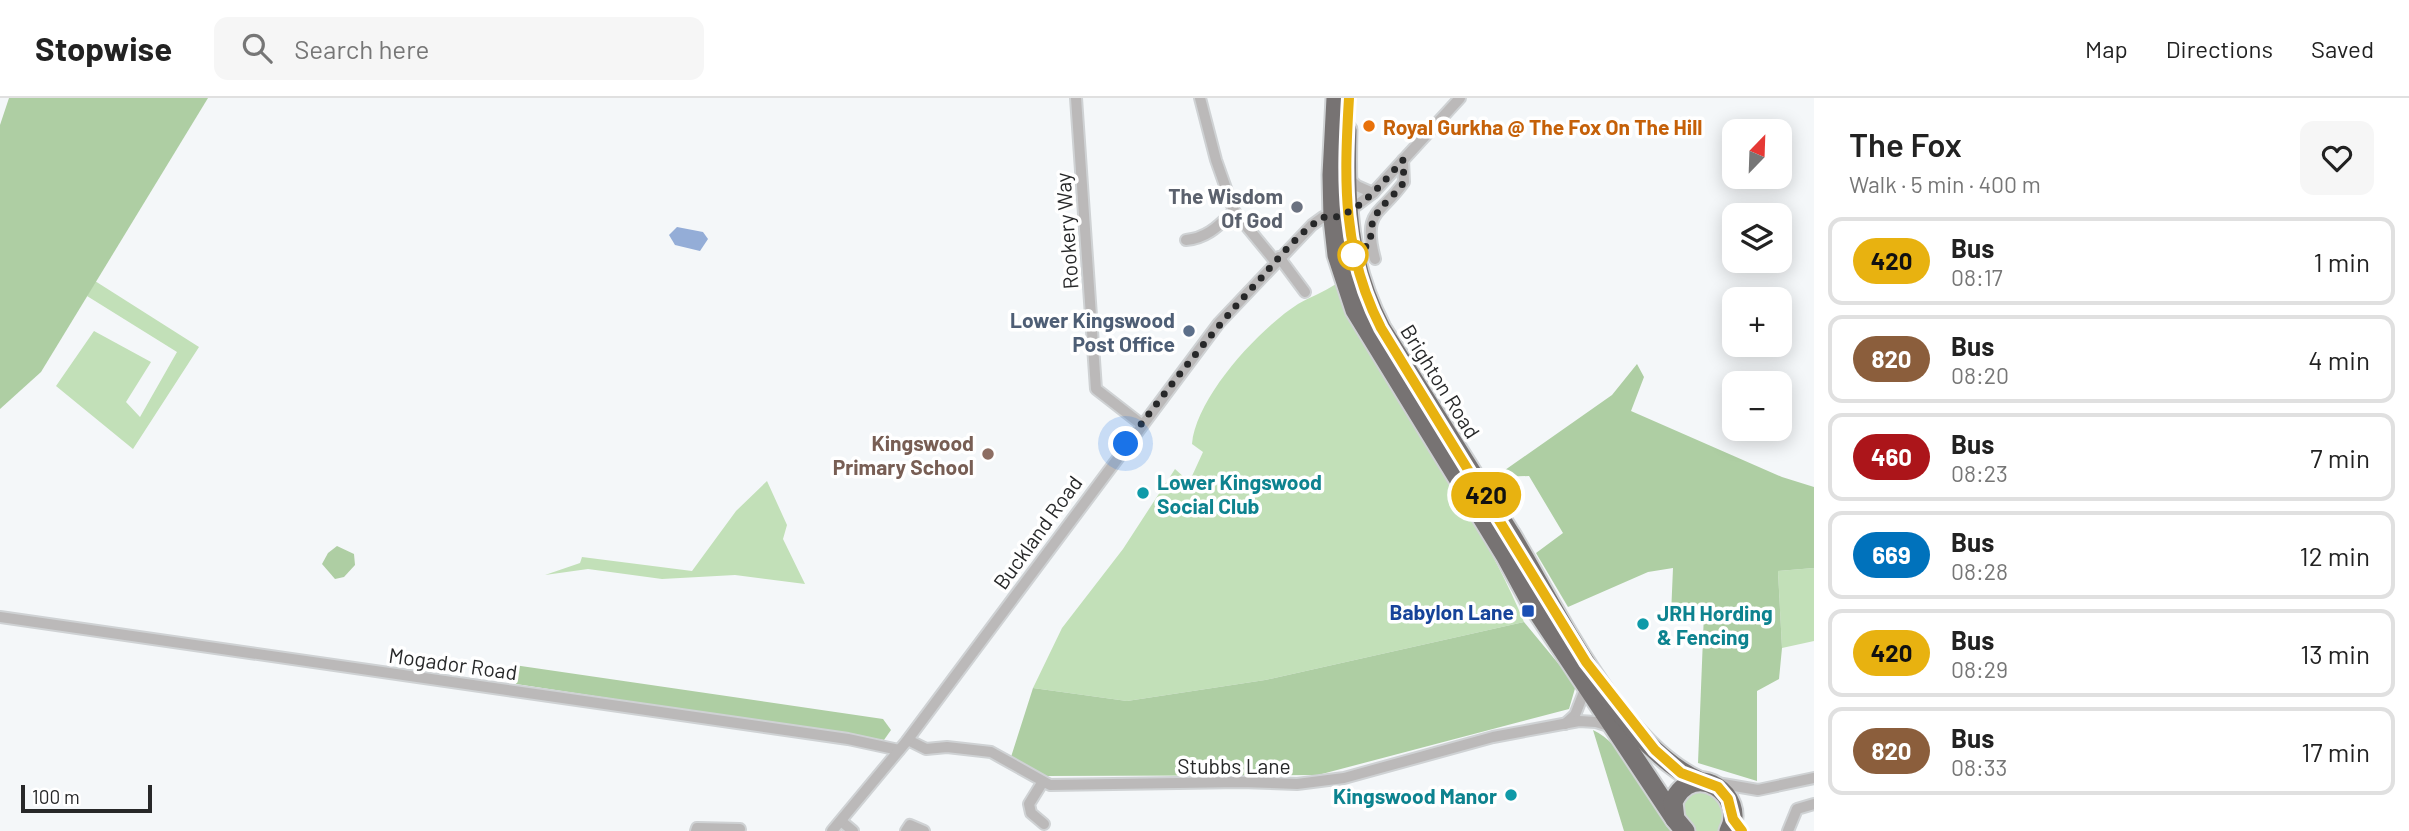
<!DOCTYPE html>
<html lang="en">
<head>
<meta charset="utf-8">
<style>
  :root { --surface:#fff; --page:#f6f6f6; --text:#222; --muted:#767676; --line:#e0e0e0 }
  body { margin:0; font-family:Barlow,sans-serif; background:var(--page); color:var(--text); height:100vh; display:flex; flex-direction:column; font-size:26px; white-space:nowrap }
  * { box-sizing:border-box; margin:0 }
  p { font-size:23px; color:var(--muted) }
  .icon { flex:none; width:38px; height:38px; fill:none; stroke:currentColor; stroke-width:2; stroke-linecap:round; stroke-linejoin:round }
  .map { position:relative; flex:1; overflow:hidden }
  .details { display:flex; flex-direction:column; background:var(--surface); width:595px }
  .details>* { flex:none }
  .badge { padding:0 14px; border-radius:23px; font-size:24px; line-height:46px }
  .needle { width:46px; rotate:23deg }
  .tools { position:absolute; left:1722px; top:21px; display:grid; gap:14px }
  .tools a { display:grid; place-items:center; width:70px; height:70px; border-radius:14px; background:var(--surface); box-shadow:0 4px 18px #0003; font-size:35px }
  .scale { position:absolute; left:21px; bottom:18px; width:131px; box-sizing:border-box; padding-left:7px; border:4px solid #272829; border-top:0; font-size:19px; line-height:24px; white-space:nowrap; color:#272829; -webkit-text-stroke:5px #fff; paint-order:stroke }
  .you { position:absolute; width:35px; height:35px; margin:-18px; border:5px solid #fff; border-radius:50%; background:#1a73e8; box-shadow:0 0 0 10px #1a73e833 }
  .map>.badge { position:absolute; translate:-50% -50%; box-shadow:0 0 0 4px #fff }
  .round { display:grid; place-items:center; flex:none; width:74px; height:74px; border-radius:14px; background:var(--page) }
  .head { display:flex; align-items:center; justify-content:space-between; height:119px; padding:0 35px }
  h1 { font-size:33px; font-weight:600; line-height:52px }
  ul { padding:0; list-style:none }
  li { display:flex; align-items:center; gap:21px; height:88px; margin:0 14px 10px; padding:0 21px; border:4px solid var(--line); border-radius:14px }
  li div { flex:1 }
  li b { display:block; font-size:26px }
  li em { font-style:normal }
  li .badge { min-width:77px; font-weight:700; text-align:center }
  header { display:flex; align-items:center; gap:42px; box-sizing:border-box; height:98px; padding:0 35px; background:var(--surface); border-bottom:2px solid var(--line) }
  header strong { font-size:33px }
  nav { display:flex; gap:38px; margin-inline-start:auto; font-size:24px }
  .search { width:490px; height:63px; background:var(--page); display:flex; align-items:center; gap:18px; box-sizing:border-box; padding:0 24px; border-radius:14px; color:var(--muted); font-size:26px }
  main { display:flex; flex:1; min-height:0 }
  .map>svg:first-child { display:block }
  .green { fill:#c2e0b8 }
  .forest { fill:#aecea3 }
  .water { fill:#94add7 }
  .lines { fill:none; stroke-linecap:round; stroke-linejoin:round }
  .street-casing { stroke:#cfd2d4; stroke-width:14 }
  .highway-casing { stroke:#cfd2d4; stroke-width:23 }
  .street { stroke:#bbb9b9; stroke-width:10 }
  .highway { stroke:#777373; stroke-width:19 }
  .line-casing { stroke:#fff; stroke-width:16 }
  .line { stroke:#e8b210; stroke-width:10 }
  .walk { stroke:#272829; stroke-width:7; stroke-dasharray:0 12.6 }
  .food-dot { fill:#e8710a; stroke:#fff; stroke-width:2.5 }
  .worship-dot { fill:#6b7280; stroke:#fff; stroke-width:2.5 }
  .stop-dot { fill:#fff; stroke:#e8b210; stroke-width:3.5 }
  .service-dot { fill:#5c6f8a; stroke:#fff; stroke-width:2.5 }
  .education-dot { fill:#8d6e63; stroke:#fff; stroke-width:2.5 }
  .culture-dot { fill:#0f9aa8; stroke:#fff; stroke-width:2.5 }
  .transit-dot { fill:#1a4fb4; stroke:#fff; stroke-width:2.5 }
  .labels { text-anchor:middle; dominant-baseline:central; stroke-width:7; stroke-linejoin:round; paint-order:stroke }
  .food-label { font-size:21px; font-weight:bold; fill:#c56008; stroke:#fff; text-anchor:start }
  .worship-label { font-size:21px; font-weight:bold; fill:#5b616d; stroke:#fff; text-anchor:end }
  .street-label { font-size:21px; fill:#272829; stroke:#fff }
  .service-label { font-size:21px; font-weight:bold; fill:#4e5e75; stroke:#fff; text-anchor:end }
  .education-label { font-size:21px; font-weight:bold; fill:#785e54; stroke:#fff; text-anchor:end }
  .culture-label { font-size:21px; font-weight:bold; fill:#0d838f; stroke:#fff; text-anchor:start }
  .transit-label { font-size:21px; font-weight:bold; fill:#164399; stroke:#fff; text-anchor:end }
</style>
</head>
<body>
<header>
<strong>Stopwise</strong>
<div class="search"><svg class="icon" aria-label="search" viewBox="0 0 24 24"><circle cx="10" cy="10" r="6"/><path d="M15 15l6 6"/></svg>Search here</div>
<nav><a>Map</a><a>Directions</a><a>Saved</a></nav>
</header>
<main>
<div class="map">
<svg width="1814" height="733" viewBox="0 0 1814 733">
  <rect width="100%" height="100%" fill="#f4f7f9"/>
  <g class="green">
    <polygon points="95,183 199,249 133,351 56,288 94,233 151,264 126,304 140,319 177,254 87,198"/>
    <path d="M1336 186C1390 303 1475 405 1524 524L1265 582 1127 603 1033 590 1062 530 1123 451 1175 371 1186 381 1192 378 1203 354 1192 346C1196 299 1259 231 1298 206 1310 199 1324 194 1336 186Z"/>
    <polygon points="767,383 787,427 783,441 805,486 735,477 662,481 588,471 545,477 580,465 582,459 692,473 736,413"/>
    <polygon points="1814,470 1814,543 1782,550 1778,473"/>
    <path d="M1702 691C1722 704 1724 710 1723 733H1694L1680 716 1681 699Z"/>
  </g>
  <g class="forest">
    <polygon points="9,0 208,0 41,274 0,311 0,27"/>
    <polygon points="1637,266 1644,279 1631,313 1782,379 1814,389 1814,470 1778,473 1782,550 1779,581 1757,593 1757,683 1698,665 1704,515 1671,517 1673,470 1648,474 1568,509 1536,455 1563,435 1529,378 1495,379 1612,297"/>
    <polygon points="337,448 354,456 355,467 344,479 335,481 322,466 328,455"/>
    <polygon points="1524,524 1576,587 1569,611 1318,677 1043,678 1011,659 1033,590 1127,603 1265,582"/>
    <polygon points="514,567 883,621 891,632 884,642 516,586"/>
    <path d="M1593 632C1633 652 1643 704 1676 733H1624Z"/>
  </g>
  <polygon class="water" points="677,129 703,134 708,141 700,153 675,147 669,137"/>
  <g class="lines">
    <g class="street-casing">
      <g id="street">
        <polyline points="1076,0 1096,291 1141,326"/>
        <polyline points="1200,0 1216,62 1234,113 1275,163"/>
        <polyline points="1346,78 1357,88 1373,95"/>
        <polyline points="1348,114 1373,95 1460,0"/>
        <path d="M1186 142C1208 140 1219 127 1234 113"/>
        <polyline points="1279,159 1305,194"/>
        <path d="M1375 161C1362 112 1380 118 1404 84L1403 62"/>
        <polyline points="0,519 848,641 899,652"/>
        <polyline points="1565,626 1575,617 1586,589"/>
        <polyline points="908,642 926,651 947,649 991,654 1050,687 1241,684 1297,686 1344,680 1493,639 1579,623 1596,624 1612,629"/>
        <polyline points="1042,685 1029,706 1031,715 1044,726"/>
        <polyline points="1717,685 1758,692 1814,680"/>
        <polyline points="841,723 853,733"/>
        <polyline points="696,733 697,730 740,731"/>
        <polyline points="832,733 906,644 1219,225 1312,127 1323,119 1333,121"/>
        <polyline points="906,733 910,727 924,733"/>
        <polyline points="1788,733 1797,711 1814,706"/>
      </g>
    </g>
    <g class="highway-casing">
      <g id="highway">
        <polyline points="1336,0 1332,77 1333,121 1337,157 1355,212 1505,457 1529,501 1675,721"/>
        <path d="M1347 32C1345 106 1347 164 1381 230 1425 299 1468 368 1511 437 1556 512 1618 646 1699 683"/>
        <path d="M1685 733 1675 721 1673 704C1694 659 1748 698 1729 733"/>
      </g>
    </g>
    <use href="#street" class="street"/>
    <use href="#highway" class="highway"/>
  </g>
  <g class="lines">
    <g class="line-casing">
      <path id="line" d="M1349 0C1344 83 1342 154 1381 230L1586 564 1655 652 1681 675 1718 689 1728 701 1733 721 1742 733"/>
    </g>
    <use href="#line" class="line"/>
    <path class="walk" d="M1126 346C1169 289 1213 232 1262 179 1280 158 1300 134 1323 119 1351 126 1386 81 1403 62L1404 84C1387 108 1368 112 1371 145L1353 157"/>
  </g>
  <circle class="food-dot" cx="1369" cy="28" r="7"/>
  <circle class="worship-dot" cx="1297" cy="109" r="7"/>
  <circle class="stop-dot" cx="1353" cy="157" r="14"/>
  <circle class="service-dot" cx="1189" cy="233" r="7"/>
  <circle class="education-dot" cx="988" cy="356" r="7"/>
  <g class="culture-dot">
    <circle cx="1143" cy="395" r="7"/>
    <circle cx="1643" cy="526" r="7"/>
    <circle cx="1511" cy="697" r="7"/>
  </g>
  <rect class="transit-dot" x="1521" y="506" width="14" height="14" rx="3.5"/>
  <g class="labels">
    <g class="food-label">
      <text x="1383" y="28">Royal Gurkha @ The Fox On The Hill</text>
    </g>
    <g class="worship-label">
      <text x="1283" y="97">The Wisdom<tspan x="1283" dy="24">Of God</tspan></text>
    </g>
    <g class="street-label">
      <text transform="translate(1066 133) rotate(-94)">Rookery Way</text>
      <text transform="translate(1441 283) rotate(58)">Brighton Road</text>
      <text transform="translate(1037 434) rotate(-54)">Buckland Road</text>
      <text transform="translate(453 565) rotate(8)">Mogador Road</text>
      <text x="1234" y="667">Stubbs Lane</text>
    </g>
    <g class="service-label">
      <text x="1175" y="221">Lower Kingswood<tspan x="1175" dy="24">Post Office</tspan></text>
    </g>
    <g class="education-label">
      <text x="974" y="344">Kingswood<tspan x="974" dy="24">Primary School</tspan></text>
    </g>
    <g class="culture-label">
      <text x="1157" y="383">Lower Kingswood<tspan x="1157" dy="24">Social Club</tspan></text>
      <text x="1657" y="514">JRH Hording<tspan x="1657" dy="24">&amp; Fencing</tspan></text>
      <text x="1497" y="697" text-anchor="end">Kingswood Manor</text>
    </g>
    <g class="transit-label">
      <text x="1514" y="513">Babylon Lane</text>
    </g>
  </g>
</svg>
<div class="tools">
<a><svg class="needle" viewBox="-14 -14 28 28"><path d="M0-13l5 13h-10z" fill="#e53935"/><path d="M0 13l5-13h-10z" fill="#767676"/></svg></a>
<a><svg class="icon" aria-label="layers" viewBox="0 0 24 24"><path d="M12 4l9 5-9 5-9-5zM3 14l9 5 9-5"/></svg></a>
<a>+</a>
<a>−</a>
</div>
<div class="scale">100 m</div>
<div class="you" style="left:1126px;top:346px"></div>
<b class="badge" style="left:1486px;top:397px;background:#e8b210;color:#111">420</b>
</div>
<section class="details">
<div class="head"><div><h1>The Fox</h1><p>Walk · 5 min · 400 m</p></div><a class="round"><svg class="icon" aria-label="heart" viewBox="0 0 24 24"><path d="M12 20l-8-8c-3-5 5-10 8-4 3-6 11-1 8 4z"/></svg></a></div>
<ul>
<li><span class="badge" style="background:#e8b210;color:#111">420</span><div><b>Bus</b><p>08:17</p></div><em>1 min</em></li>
<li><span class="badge" style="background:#8b5e3c;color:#fff">820</span><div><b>Bus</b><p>08:20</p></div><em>4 min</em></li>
<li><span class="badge" style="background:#ac151a;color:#fff">460</span><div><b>Bus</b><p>08:23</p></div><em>7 min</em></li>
<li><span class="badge" style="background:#0072bc;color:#fff">669</span><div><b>Bus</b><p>08:28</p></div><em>12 min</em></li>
<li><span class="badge" style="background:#e8b210;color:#111">420</span><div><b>Bus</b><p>08:29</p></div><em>13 min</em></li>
<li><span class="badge" style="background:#8b5e3c;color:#fff">820</span><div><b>Bus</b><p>08:33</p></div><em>17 min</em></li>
</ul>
</section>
</main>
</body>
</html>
